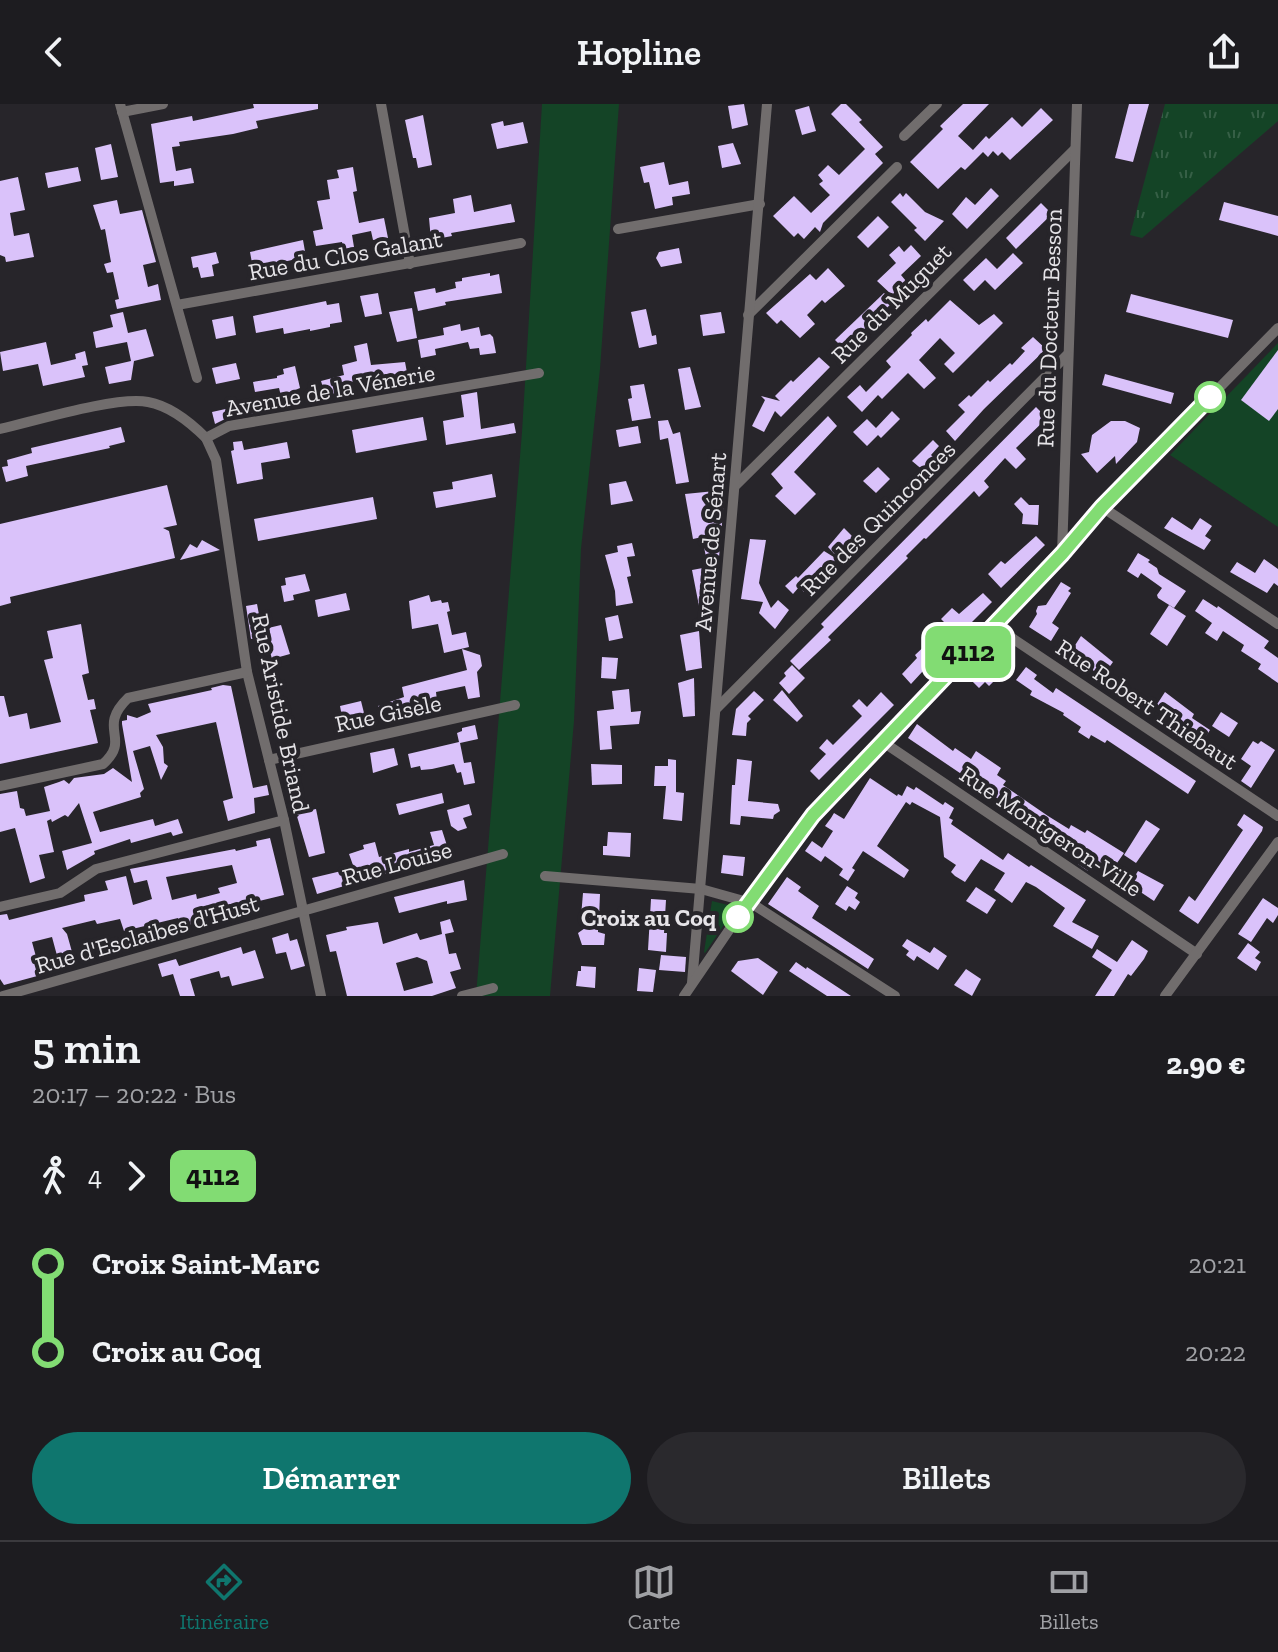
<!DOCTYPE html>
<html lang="fr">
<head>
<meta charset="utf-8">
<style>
  :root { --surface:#1d1c20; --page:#2a292d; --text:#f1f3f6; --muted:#a0a1a5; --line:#3b3a3e; --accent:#0f766e }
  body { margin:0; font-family:"Zilla Slab",serif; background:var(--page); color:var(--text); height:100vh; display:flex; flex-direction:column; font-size:30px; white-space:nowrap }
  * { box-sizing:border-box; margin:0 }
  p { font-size:26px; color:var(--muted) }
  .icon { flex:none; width:44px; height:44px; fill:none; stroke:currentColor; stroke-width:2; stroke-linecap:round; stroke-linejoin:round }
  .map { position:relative; height:892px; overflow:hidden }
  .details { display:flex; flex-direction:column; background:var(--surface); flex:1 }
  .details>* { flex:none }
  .badge { padding:0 16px; border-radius:12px; font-size:28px; line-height:52px }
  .map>.badge { position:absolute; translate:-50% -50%; box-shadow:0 0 0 4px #fff }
  .legs { display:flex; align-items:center; gap:12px; height:88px; padding:0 32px; font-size:26px }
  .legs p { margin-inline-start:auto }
  .overview { display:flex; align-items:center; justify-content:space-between; height:136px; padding:0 32px }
  h1 { font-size:44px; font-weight:600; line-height:60px }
  .action { display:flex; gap:16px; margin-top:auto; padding:16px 32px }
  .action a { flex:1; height:92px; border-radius:48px; background:var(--accent); color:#fff; font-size:32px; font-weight:600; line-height:92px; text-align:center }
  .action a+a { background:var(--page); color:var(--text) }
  ul { padding:0 32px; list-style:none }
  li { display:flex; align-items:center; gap:28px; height:88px; font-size:30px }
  li i { display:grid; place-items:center; width:12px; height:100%; margin:0 10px; background:currentColor }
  li i::after { content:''; width:20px; height:20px; margin:-10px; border:6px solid; border-radius:50%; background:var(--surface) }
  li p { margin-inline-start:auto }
  li:first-child i { background:linear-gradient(#0000 50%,currentColor 0) }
  li:last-child i { background:linear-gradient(currentColor 50%,#0000 0) }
  header { display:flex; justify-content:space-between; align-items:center; height:104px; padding:0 32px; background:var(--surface); font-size:36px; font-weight:600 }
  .tabs { display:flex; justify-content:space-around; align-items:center; height:112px; border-top:2px solid var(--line); background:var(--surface); font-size:22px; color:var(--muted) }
  .tabs a { display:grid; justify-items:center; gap:4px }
  .tabs .on { color:var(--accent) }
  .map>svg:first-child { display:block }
  .grass { fill:#144426 }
  .park { fill:url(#park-tufts) }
  .building { fill:#dac2fa; fill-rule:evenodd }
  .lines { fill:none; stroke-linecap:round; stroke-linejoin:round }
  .minor { stroke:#716d6d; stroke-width:10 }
  .line-1-casing { stroke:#fff; stroke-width:18 }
  .line-1 { stroke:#82dc73; stroke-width:12 }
  .stop-1-dot { fill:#fff; stroke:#82dc73; stroke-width:4 }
  .labels { text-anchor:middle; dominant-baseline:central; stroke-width:8; stroke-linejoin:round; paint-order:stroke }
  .street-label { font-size:24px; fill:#e6e4e8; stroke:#27252a }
  .stop-label { font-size:24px; font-weight:bold; fill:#e6e4e8; stroke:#27252a; text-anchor:end }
</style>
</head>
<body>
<header><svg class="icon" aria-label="back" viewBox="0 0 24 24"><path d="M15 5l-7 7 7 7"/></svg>Hopline<svg class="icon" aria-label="share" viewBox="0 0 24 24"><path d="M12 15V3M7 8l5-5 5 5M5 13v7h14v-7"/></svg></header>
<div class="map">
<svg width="1278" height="892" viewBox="0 0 1278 892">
  <defs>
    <pattern id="park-tufts" width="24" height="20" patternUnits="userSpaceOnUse" patternTransform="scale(2)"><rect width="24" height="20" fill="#144426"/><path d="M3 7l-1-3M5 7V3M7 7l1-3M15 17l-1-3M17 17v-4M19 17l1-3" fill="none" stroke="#365f46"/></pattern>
  </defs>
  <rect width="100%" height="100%" fill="#27252a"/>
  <g class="grass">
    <polygon points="542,0 619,0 600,265 581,445 574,617 550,892 476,892 522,328"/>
    <polygon points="1278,239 1278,423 1170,351"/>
    <polygon points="712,797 736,803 705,849 704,848"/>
  </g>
  <polygon class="park" points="1165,0 1278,0 1278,17 1142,134 1130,131"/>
  <g class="building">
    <polygon points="253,0 318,0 318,5 256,17 258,24 233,30 179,38 180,42 172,43 176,67 191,64 194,79 174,82 174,77 160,79 151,20 192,12 193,17 254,4"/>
    <polygon points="744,0 748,21 732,25 728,2"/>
    <polygon points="841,0 846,0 862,16 859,18 883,43 875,50 883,59 823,119 820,128 815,123 804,135 798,129 794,133 773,112 794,92 811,109 830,91 819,80 823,77 818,71 828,61 839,71 865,45 831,10"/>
    <polygon points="963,0 989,0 958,32 973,46 986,32 989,35 1012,13 1022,23 1041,4 1053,16 1010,56 1002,48 998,52 993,47 988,53 983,48 965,66 961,63 938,85 910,58 943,25 940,22"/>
    <polygon points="1129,0 1149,0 1133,58 1115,54"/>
    <polygon points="809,2 816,27 802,31 795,6"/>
    <polygon points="423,11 432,61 418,64 416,54 413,54 405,16"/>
    <polygon points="503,17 504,22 523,18 528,39 497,45 491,20"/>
    <polygon points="733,39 741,60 722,64 718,42"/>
    <polygon points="111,40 118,73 101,76 95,44"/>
    <polygon points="664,58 669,81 688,77 690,90 672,93 673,101 655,105 649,78 644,79 640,63"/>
    <polygon points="78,63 81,77 48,84 45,69"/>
    <polygon points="353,63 357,87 353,88 359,119 384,114 388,134 373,136 371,127 352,131 354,143 343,145 342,138 316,142 313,127 323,125 317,97 330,95 327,76 339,74 337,66"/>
    <polygon points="18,73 25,106 10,109 14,132 29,129 34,153 6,158 5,153 0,151 0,77"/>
    <polygon points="991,84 999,92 967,125 952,110 966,93 975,101"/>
    <polygon points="900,89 903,93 906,89 925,108 944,117 925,137 914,126 917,124 891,98"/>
    <polygon points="471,91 474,108 511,100 515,118 451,129 452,132 431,136 429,114 455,109 453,95"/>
    <polygon points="117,96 120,110 142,106 156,158 143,161 148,183 158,180 161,196 117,205 115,196 119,195 113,168 107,169 104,160 111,158 105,125 101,126 93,101"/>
    <polygon points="1224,98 1278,112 1278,132 1219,116"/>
    <polygon points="1041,99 1052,110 1016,145 1006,134"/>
    <polygon points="878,112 889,123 868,144 857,133"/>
    <polygon points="303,136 306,153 255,164 254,158 252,159 250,148"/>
    <polygon points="911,141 921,152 901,171 906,177 892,191 877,177 896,159 889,151 899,142 904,148"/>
    <polygon points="679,144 682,159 661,163 656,154 659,148"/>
    <polygon points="216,148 219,159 212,161 214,172 201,174 198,163 193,164 191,153"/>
    <polygon points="1013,149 1023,159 995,186 985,176 974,187 963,176 986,154 997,165"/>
    <polygon points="828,164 845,182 825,199 822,196 807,211 815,220 800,234 781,216 777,220 766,209 810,170 816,176"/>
    <polygon points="490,169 490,172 499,170 502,189 445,198 446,201 418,207 414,188 435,184 436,189 456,184 455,178 462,177 462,174"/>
    <polygon points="378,189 382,210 365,213 360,192"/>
    <polygon points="884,189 893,198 844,245 835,236"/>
    <polygon points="1131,190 1233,216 1228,234 1126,208"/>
    <polygon points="950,196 979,221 994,210 1003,219 953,269 944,260 955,249 940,234 919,256 936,274 924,285 908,269 882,295 878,291 862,308 847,293 860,281 866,288 891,263 886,257 912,231 911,229 926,215 928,218"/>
    <polygon points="326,197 327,201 339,199 342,218 330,220 330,223 310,227 310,225 284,230 283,224 256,229 253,212"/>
    <polygon points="412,204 417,234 397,238 389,208"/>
    <polygon points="646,205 652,232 656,231 657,240 639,244 631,208"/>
    <polygon points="123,208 128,229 146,225 154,252 134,257 131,276 109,280 105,263 131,257 127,238 96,244 93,228 113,223 110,211"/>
    <polygon points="721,208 725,229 703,232 700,211"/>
    <polygon points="233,212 236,231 216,235 212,216"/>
    <polygon points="460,220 461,227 479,223 481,232 490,230 493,233 496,249 480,251 479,244 470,245 468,238 435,245 436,251 421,254 418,236 444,231 443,224"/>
    <polygon points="1033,233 1046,245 984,305 955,337 946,327 965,308 958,301 969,291 971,293 988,276 990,278 1010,259 1012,261 1025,247 1021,244"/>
    <polygon points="46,238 51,261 76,255 75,250 85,247 88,261 82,262 85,273 43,282 38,260 3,267 0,248"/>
    <polygon points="367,239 371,261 405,258 408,274 375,279 374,274 351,278 352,288 326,293 321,277 344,271 342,261 357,257 354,242"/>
    <polygon points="1278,246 1278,305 1269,317 1241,296"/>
    <polygon points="819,253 830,263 781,313 775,307 764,328 752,322 765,296 761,292 780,297 775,292 791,276 793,278"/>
    <polygon points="236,259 240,275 216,280 212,264"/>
    <polygon points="295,262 300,284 281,292 279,284 255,288 253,278 277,274 277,272 284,270 283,265"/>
    <polygon points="690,263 701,303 685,306 678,265"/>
    <polygon points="1105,270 1174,289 1171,300 1102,281"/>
    <polygon points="644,280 651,314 632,317 628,295 632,294 630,282"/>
    <polygon points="477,288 481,325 514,319 516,329 446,341 443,317 464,313 461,291"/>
    <polygon points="241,298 256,309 227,314 215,320 212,308 230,304 233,299"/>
    <polygon points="1036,303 1047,314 1016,344 1026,355 1016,365 1005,354 984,377 989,383 979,393 974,387 926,435 924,434 906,452 908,454 828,533 831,536 799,566 790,557 824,523 821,520"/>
    <polygon points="892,307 900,315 881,334 878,331 867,342 853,328 867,315 876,324"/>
    <polygon points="828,312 837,322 794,368 816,390 795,411 775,392 783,384 771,370"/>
    <polygon points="423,313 427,336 356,349 352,326"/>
    <polygon points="668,316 673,330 680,328 689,378 676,380 668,334 660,336 658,317"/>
    <polygon points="1111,317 1125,317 1140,324 1137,338 1116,360 1115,352 1097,369 1081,350 1089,348 1092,331"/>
    <polygon points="638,322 641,339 619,343 616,326"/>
    <polygon points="121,323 125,338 109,342 110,344 26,362 28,372 6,378 2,363 8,362 7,356 32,349 31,344"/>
    <polygon points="933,336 939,342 931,351 936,356 924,367 912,357"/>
    <polygon points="242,337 244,346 287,338 290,354 261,359 263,375 237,380 231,347 234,346 233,338"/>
    <polygon points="878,363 890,375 876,389 863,377"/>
    <polygon points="492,370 496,393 436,404 433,388 453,385 452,378"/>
    <polygon points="626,377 633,397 611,401 609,380"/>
    <polygon points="167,381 177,421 163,424 169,427 175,454 10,493 11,499 0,502 0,420"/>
    <polygon points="725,386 715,498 699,502 692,466 708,463 702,433 693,435 685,390"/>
    <polygon points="373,393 377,415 258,437 254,415"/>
    <polygon points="1021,393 1029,401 1039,401 1038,421 1022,420 1023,410 1014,400"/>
    <polygon points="1172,413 1192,426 1200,414 1212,422 1205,432 1211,436 1204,446 1164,424"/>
    <polygon points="844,424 856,436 838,454 828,443"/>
    <polygon points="1036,432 1045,441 1001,484 988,470 1001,457 1005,460"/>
    <polygon points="750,435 766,436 759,479 771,504 778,496 789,506 775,525 759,509 763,498 741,495"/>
    <polygon points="202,436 220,446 180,456 190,440 197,444"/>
    <polygon points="632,439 635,452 627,453 631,472 627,473 633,499 616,502 615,487 605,451 618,448 617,442"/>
    <polygon points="824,447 837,455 804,488 799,483 793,490 785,482 796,472 798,474"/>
    <polygon points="1138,449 1150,456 1148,458 1157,464 1159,470 1186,487 1174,504 1158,494 1157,491 1162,484 1158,481 1141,469 1138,474 1127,467"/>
    <polygon points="1264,455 1278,465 1278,482 1274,479 1267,489 1230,468 1237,458 1255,469"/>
    <polygon points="305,470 310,487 293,491 294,496 284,498 281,482 286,481 285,474"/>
    <polygon points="1061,478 1071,484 1068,487 1071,489 1052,519 1059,524 1051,537 1029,523 1037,510 1036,507 1038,502 1046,501"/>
    <polygon points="346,489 350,506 318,513 315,496"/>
    <polygon points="983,489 992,498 958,532 957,530 911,580 902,570 917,554 915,551 947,521 941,515 952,504 959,510"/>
    <polygon points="429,491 431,498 441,496 442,499 448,498 450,507 447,508 452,531 466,528 469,543 444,549 438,520 412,525 409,497"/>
    <polygon points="1203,495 1217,504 1218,502 1269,537 1264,544 1278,554 1278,579 1258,565 1261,560 1241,547 1244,541 1223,527 1217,537 1205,529 1212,519 1195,507"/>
    <polygon points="257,500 263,532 251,535 246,502"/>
    <polygon points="1169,501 1186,512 1167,542 1150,530"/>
    <polygon points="618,511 623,534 609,537 605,514"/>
    <polygon points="81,520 89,569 82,571 88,596 94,595 96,605 90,606 98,639 0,660 0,592 4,592 9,613 27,609 30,625 61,618 44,556 53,554 47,527"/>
    <polygon points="281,521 290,550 272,555 264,525"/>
    <polygon points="699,527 702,564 686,567 680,531"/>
    <polygon points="1081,532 1113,558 1102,573 1070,549"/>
    <polygon points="995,543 1004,552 992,564 999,572 989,582 985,578 979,584 967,572"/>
    <polygon points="462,545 480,551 482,562 477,568 480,593 468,595 465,582 436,588 437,597 405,604 405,608 380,612 378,602 404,593 402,583 467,566"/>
    <polygon points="602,553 618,554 616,575 601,574"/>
    <polygon points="792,561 805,574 789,590 779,579 786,572 784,569"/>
    <polygon points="1026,563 1037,571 1034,575 1053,589 1056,584 1196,677 1188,690 1107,636 1105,639 1091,631 1089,635 1078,628 1081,623 1063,611 1064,609 1030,591 1032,587 1016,576"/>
    <polygon points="694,574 695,612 683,613 678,579"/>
    <polygon points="223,581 231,582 253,684 267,681 269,691 254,694 255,709 228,717 223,697 233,694 216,618 156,631 163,643 164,659 168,662 161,676 150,642 133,647 144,685 140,689 141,693 93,708 100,728 153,715 155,722 178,715 183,729 173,732 171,728 131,739 130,735 94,747 95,750 67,766 62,747 92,739 79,699 68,713 65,711 52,718 51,715 47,717 54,748 39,751 45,774 30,779 15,724 0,728 0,690 17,687 20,704 24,705 26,712 50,707 44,683 59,678 64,676 69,680 74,674 104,670 113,664 132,678 122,620 122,617 127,616 127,611 137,614 151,608 148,600 212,586 211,584"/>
    <polygon points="629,585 631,608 641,607 639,620 610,622 612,645 600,646 597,607 614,605 612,587"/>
    <polygon points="782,586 803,612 797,618 773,596"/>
    <polygon points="754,587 764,596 748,612 751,615 747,619 746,632 732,631 736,605"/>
    <polygon points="881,588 894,601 819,676 810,667 826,650 819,644 827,635 833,641 862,612 852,602 859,595 867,603"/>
    <polygon points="1165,588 1194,610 1192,614 1210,626 1202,638 1154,605"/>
    <polygon points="361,597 365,613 343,618 340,602"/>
    <polygon points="1221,608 1238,619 1229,633 1212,622"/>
    <polygon points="917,620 953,647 955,644 971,655 976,647 1001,664 997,671 1006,677 1003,681 1048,712 1069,725 1071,721 1085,729 1087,726 1124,749 1108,772 1092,760 1088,767 1078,760 1083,752 908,634"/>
    <polygon points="475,621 478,635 460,639 464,659 471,658 475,679 464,681 461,668 457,669 454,660 432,665 421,666 420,662 411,664 408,650 459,638 457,629 462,627 462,624"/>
    <polygon points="1253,637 1258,640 1261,637 1275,646 1251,684 1241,677 1251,662 1241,655"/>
    <polygon points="394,644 398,661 373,669 370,649"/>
    <polygon points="668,655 676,656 676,688 684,689 682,717 663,715 666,682 654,682 655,662 668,662"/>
    <polygon points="737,655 752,657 748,697 778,700 780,707 774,711 773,715 741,712 740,721 730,720 732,681 735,681"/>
    <polygon points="591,660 622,661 622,680 592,681"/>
    <polygon points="870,674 897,692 898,690 902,692 907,682 914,686 916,683 943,701 945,698 954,704 949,714 953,716 951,720 1003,756 1008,749 1029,763 1031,761 1086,796 1072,818 1099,832 1092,845 1053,822 1065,804 1036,783 1026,778 1012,799 994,786 1005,769 981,755 965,778 955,772 951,768 956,761 944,753 940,713 912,698 910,701 906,698 877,742 909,766 904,774 863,747 852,764 855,766 848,777 839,771 843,765 825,752 821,758 805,747 812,737 822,744 833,727 825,722 831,714 834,709 844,715"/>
    <polygon points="442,689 444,699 399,711 396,700"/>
    <polygon points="469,700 472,711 463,714 467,724 458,727 451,722 447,706"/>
    <polygon points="316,705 325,749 309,753 296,709"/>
    <polygon points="1244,710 1263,723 1262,727 1198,820 1179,807 1189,792 1195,797 1243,726 1237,721"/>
    <polygon points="1146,716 1160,725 1136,759 1124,751"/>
    <polygon points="442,726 450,751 317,790 312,774 354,764 349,750 364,745 363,741 375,738 379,753 409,745 409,748 434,741 430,728"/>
    <polygon points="608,728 631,729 630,753 603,751 603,742 607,742"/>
    <path d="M270 734 284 791 192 813 194 820 181 824 178 814 124 827 120 815 97 820 95 816 62 824 67 830 74 855 59 859 52 833 32 838 41 871 4 881 0 875V811L7 810 9 816 85 797 84 791 108 786 105 777 126 772 133 801 152 795 147 776 134 779 130 765 235 745 236 747 257 742 256 737ZM232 761 237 779 218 784 220 789 197 795 196 790 172 796 166 773Z"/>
    <polygon points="723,751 745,753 743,772 721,769"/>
    <polygon points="1138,767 1164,781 1154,797 1133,783 1135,779 1132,777"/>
    <polygon points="787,773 801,783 798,787 819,802 812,814 874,855 868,865 768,800"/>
    <polygon points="464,776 467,796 447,800 447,797 399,809 394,793"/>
    <polygon points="847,782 858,789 855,794 860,798 855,806 849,802 846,807 835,800"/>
    <polygon points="976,783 996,796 987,810 966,797"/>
    <polygon points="583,789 600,790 599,814 581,813"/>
    <polygon points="1263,794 1278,804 1278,811 1273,819 1267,814 1251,838 1238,830"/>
    <polygon points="651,795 666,796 664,829 667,829 666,848 648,846"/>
    <path d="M450 815 454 828 445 830 449 850 456 849 461 865 450 868 456 884 432 892H347L336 847 330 848 326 831 347 826 346 823 378 818 383 840 417 829 420 836 442 830 440 818ZM417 853 427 857 433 879 404 887 396 859Z"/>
    <polygon points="598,815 598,828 605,830 604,841 582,841 578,829"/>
    <polygon points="288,829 290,837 297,835 305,862 291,866 286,848 276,850 272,834"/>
    <polygon points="907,835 930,849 934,843 947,852 938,866 917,852 914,857 906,851 909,847 902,842"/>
    <polygon points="1132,836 1148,847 1144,855 1131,872 1128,870 1114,892 1095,892 1112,866 1092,853 1097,845 1117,858"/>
    <polygon points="1248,839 1260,848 1255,854 1261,858 1256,867 1237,854"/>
    <polygon points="241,843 243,850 255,846 264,874 232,882 229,872 221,874 219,867 190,875 195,892 180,892 173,870 162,873 158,860 176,855 179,862"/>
    <polygon points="661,851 686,853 685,868 659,866"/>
    <polygon points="758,854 778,868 763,891 731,867 738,857"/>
    <polygon points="796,858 806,865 807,863 851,892 827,892 789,867"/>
    <polygon points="581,862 596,863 595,884 576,882 578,867 581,867"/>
    <polygon points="639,864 656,866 653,888 637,887"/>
    <polygon points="966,865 981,875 972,892 954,881"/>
  </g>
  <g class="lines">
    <g class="minor">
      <polyline points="120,0 197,274"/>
      <polyline points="381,0 410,160"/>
      <polyline points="122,8 163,0"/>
      <polyline points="904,32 937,0"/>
      <polyline points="618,125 760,100"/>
      <polyline points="177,201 521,139"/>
      <polyline points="748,211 897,63"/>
      <path d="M0 325C35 317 116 292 148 298 170 302 190 318 206 334L229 322 539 269"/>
      <polyline points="206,334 216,356 247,568 284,716 321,892"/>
      <polyline points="736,381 1075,45"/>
      <polyline points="1102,403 1278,520"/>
      <polyline points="1062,450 1077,0"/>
      <polyline points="994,522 1278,712"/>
      <polyline points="717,604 1067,251"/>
      <polyline points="883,638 1197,850"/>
      <polyline points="269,656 515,601"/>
      <path d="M0 682 103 660C132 634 96 625 128 594L247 568"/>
      <polyline points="545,772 701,785 751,799 895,892"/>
      <polyline points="0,803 60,789 96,765 284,716"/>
      <polyline points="692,879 767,0"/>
      <polyline points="3,892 503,750"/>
      <polyline points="462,892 493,884"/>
      <polyline points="684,892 740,810 751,799 753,791 813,711 845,677 1006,510 1102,403 1278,224"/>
      <polyline points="1165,892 1278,738"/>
    </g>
  </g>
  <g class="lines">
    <g class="line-1-casing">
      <polyline id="line-1" points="738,813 813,711 1062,450 1102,403 1210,293"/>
    </g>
    <use href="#line-1" class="line-1"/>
  </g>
  <g class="stop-1-dot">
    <circle cx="1210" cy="293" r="14"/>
    <circle cx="738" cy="813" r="14"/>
  </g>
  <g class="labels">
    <g class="street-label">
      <text transform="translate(345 151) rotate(-10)">Rue du Clos Galant</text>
      <text transform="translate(891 199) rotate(-45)">Rue du Muguet</text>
      <text transform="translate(1049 224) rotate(-88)">Rue du Docteur Besson</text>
      <text transform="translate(330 286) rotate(-10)">Avenue de la Vénerie</text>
      <text transform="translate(878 414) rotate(-45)">Rue des Quinconces</text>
      <text transform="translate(710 438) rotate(-85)">Avenue de Sénart</text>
      <text transform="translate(1147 600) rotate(34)">Rue Robert Thiebaut</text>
      <text transform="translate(281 609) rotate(78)">Rue Aristide Briand</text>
      <text transform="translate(388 609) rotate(-12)">Rue Gisèle</text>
      <text transform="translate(1051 727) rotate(34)">Rue Montgeron-Ville</text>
      <text transform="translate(397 759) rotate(-15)">Rue Louise</text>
      <text transform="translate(147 830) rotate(-16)">Rue d'Esclaibes d'Hust</text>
    </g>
    <g class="stop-label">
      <text x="716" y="813">Croix au Coq</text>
    </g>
  </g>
</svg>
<b class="badge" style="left:968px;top:548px;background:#82dc73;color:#111">4112</b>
</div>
<section class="details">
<div class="overview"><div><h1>5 min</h1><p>20:17 – 20:22 · Bus</p></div><b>2.90 €</b></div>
<div class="legs"><svg class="icon" aria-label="walk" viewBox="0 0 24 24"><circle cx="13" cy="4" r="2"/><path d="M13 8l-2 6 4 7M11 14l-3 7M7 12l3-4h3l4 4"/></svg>4<svg class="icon" aria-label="forward" viewBox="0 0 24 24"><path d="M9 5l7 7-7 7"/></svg><b class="badge" style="background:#82dc73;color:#111">4112</b></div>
<ul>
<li><i style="color:#82dc73"></i><b>Croix Saint-Marc</b><p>20:21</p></li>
<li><i style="color:#82dc73"></i><b>Croix au Coq</b><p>20:22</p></li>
</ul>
<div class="action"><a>Démarrer</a><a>Billets</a></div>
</section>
<nav class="tabs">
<a class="on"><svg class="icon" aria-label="directions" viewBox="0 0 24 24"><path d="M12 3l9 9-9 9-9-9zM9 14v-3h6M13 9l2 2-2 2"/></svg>Itinéraire</a>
<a><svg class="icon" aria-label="map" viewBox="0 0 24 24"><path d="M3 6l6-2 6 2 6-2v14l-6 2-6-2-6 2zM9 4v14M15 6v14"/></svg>Carte</a>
<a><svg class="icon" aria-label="tickets" viewBox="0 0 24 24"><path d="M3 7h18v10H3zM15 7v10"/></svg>Billets</a>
</nav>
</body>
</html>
